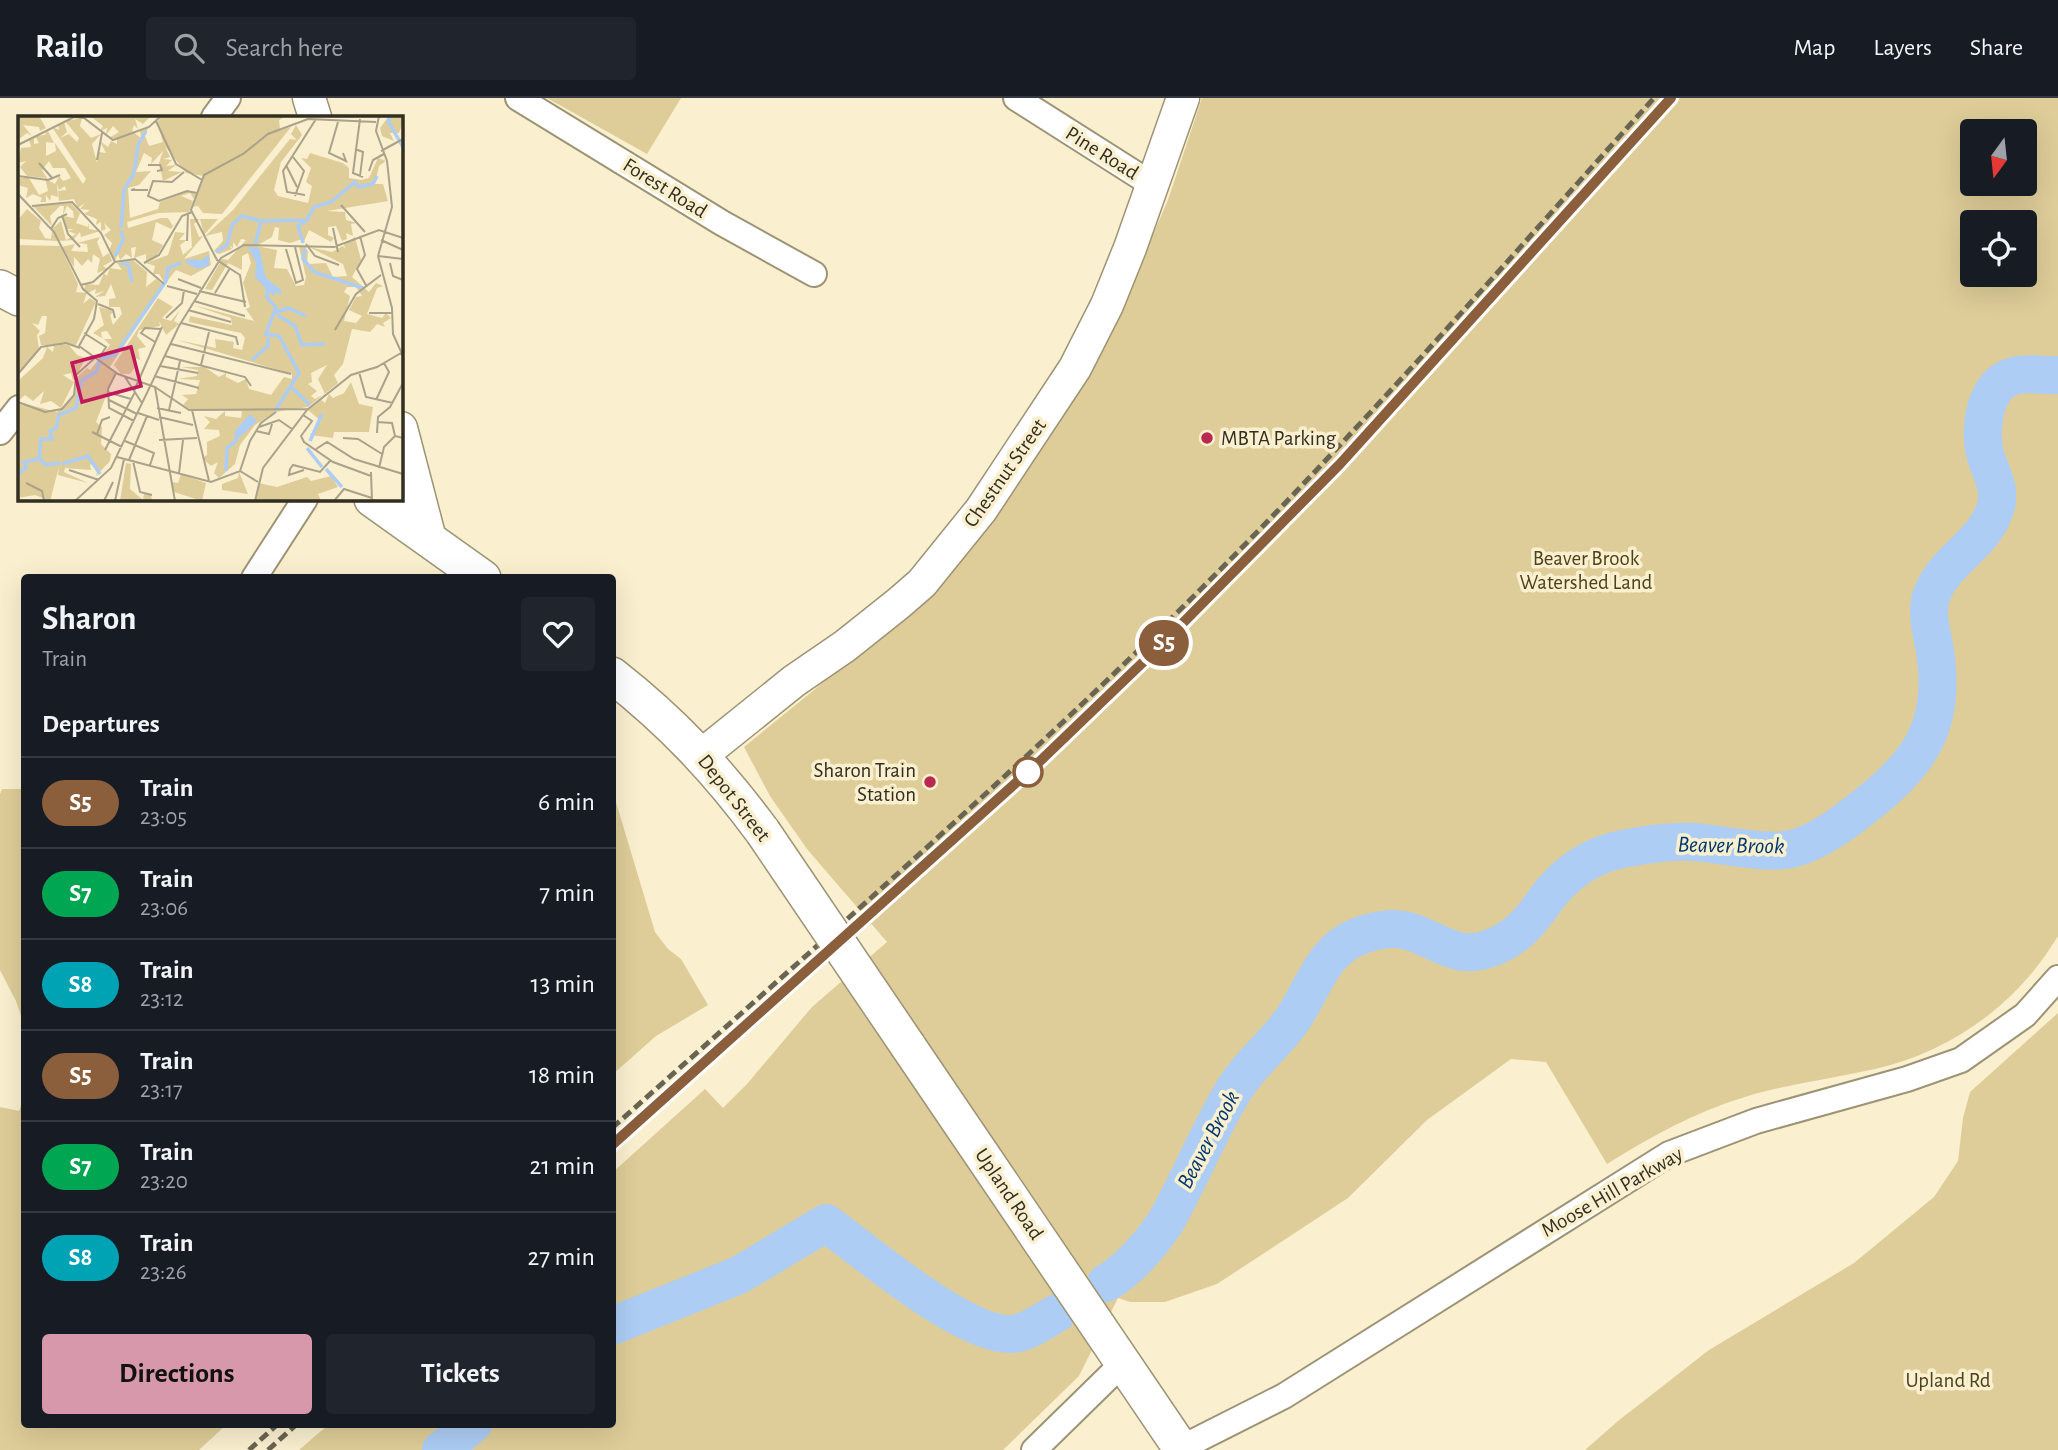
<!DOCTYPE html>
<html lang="en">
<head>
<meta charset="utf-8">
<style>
  :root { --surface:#171b24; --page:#20242c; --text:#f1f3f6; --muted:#9ea1a6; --line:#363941; --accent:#d798ab }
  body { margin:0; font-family:"Alegreya Sans",sans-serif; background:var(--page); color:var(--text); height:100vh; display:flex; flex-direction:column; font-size:26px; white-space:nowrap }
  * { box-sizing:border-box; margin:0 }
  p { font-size:23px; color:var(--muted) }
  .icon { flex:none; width:38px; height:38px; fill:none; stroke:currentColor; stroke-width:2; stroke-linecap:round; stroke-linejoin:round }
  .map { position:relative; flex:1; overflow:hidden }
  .side { position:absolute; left:21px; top:476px; width:595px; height:854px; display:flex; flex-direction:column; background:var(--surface); border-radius:7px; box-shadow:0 7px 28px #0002 }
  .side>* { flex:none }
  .badge { padding:0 14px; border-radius:23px; font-size:24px; line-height:46px }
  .needle { width:46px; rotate:195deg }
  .controls { position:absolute; left:1960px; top:21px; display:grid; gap:14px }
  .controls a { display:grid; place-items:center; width:77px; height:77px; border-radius:7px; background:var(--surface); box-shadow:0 7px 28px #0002; font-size:35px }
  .map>.badge { position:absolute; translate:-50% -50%; box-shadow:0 0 0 4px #fff }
  h2 { padding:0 21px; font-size:26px; line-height:63px }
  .round { display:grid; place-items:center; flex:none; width:74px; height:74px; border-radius:7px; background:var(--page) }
  .head { display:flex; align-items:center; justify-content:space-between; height:119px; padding:0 21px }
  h1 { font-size:33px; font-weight:700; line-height:52px }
  .primary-button { display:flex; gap:14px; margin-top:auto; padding:14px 21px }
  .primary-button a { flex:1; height:80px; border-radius:7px; background:var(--accent); color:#111; font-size:28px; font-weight:700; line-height:80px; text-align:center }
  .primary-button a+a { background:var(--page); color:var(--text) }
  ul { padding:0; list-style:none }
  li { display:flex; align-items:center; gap:21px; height:91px; padding:0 21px; border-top:2px solid var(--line) }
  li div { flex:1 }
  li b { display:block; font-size:26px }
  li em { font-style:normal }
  li .badge { min-width:77px; font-weight:700; text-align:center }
  header { display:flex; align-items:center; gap:42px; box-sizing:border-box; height:98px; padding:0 35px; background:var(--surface); border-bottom:2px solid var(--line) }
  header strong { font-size:33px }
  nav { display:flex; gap:38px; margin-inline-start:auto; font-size:24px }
  .search { width:490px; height:63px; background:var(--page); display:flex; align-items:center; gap:18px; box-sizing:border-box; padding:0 24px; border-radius:7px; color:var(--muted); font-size:26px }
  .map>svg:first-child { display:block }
  .green { fill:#decd98; fill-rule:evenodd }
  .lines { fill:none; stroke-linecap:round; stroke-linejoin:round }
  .river { stroke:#adcdf4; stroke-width:38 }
  .minor-casing { stroke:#9d9375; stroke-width:28 }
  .tertiary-casing { stroke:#9d9375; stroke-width:35 }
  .secondary-casing { stroke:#9d9375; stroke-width:38 }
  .minor { stroke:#fff; stroke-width:24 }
  .tertiary { stroke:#fff; stroke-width:32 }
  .secondary { stroke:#fff; stroke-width:35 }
  .rail { stroke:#6a6452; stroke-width:5; stroke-dasharray:10 5; stroke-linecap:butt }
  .secondary-bridge-casing { stroke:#9d9375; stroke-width:38; stroke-linecap:butt }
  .secondary-bridge { stroke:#fff; stroke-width:35 }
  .line-casing { stroke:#fff; stroke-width:16 }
  .line { stroke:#8b5e3c; stroke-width:10 }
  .poi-dot { fill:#b8284f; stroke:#faf0cf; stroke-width:2.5 }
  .stop-dot { fill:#fff; stroke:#8b5e3c; stroke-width:3.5 }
  .labels { text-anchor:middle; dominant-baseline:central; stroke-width:7; stroke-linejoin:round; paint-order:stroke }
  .street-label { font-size:21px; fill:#322e22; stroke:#faf0cf }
  .poi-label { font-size:21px; fill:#322e22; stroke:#faf0cf; text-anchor:start }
  .park-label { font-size:21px; fill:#4d421d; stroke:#faf0cf }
  .water-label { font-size:23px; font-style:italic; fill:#00376f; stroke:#faf0cf }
  .inset-river { fill:none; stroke:#adcdf4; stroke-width:3.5 }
  .inset-road { fill:none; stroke:#aaa28a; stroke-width:2 }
  .view { fill:#c2185b; fill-opacity:0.15; stroke:#c2185b; stroke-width:3.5 }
  .inset-edge { fill:none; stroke:#322e22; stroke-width:3.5 }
</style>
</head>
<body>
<header>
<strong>Railo</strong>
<div class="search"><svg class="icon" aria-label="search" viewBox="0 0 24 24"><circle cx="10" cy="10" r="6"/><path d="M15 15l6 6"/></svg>Search here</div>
<nav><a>Map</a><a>Layers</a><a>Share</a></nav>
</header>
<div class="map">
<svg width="2058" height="1352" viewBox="0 0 2058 1352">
  <rect width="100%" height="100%" fill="#faf0cf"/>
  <g class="green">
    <polygon points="547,0 681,0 647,56"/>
    <path d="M1202 0H2058V838C2017 906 1953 953 1875 971 1831 981 1787 986 1745 999 1695 1014 1650 1039 1607 1066L1546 964 1511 961 1427 1022 1348 1100 1217 1186 1165 1204H1130L1118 1200 1079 1278 1003 1352H299L328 1327 612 1326 613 1074 705 991 723 1010 747 986 812 909 887 844 807 751 770 698 744 649 814 592 942 480 1114 226 1168 102ZM1972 33H2025V86H1972ZM1972 124H2025V177H1972Z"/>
    <polygon points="2,691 24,691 24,927 16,903 0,872 0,696"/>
    <polygon points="612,691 655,834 668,851 681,861 708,907 656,938 613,976"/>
    <polygon points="2058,915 2058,1352 1585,1352 1618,1323 1709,1252 1854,1165 1934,1099 1958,1063 1963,1020 1970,994"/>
    <polygon points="24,998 24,1326 226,1327 199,1352 0,1352 0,1009 19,1013"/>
  </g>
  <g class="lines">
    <g class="river">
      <path d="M1106 1185C1131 1170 1149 1148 1165 1125 1189 1083 1207 1037 1232 995 1248 967 1274 948 1292 922 1315 889 1322 849 1365 836 1378 832 1394 829 1408 833 1443 843 1457 866 1498 847 1522 836 1534 818 1549 797 1570 771 1595 755 1628 750 1649 746 1673 743 1694 744 1721 746 1770 758 1795 750 1821 743 1849 721 1870 704 1923 662 1946 623 1935 553 1932 534 1925 514 1932 496 1945 461 1986 446 1996 408 2001 390 1991 376 1986 359 1978 333 1984 285 2014 278 2029 274 2044 278 2058 277"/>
      <path d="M612 1228 739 1177 826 1125C866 1154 966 1240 1013 1236 1029 1234 1043 1223 1057 1215"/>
      <polyline points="441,1352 473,1326"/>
    </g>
    <g class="minor-casing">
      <g id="minor">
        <polyline points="518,0 722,125 814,176"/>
        <polyline points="1016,0 1153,87"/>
        <polyline points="214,19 228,0"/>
        <polyline points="0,334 19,310"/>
        <polyline points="254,480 305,401"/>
        <polyline points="1181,1350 1284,1298 1669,1056 1756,1023 1907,981 1961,962 2025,917 2058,880"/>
        <polyline points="1034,1352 1124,1264"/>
      </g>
    </g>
    <g class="tertiary-casing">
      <g id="tertiary">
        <polyline points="309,0 315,19"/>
        <polyline points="401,330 430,441"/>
        <polyline points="702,657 794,583 845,548 899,505 922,485 981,412 1075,270 1107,207 1130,150 1183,0"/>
      </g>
    </g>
    <g class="secondary-casing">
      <g id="secondary">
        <polyline points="0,190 19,200"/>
        <polyline points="372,401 483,480"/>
        <path d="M612 577C672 624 718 673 763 734"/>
        <polyline points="908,948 1182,1352"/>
      </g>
    </g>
    <use href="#minor" class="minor"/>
    <use href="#tertiary" class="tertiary"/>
    <use href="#secondary" class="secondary"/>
    <g class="rail">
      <path d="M612 1030C794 868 978 708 1152 539 1329 368 1490 182 1654 0"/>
      <polyline points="612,1047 1038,665 1163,545 1340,366 1671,0"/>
      <polyline points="249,1352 278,1326"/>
      <polyline points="268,1352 297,1326"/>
    </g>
    <g class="secondary-bridge-casing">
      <polyline id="secondary-bridge" points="763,734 908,948"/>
    </g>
    <use href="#secondary-bridge" class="secondary-bridge"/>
  </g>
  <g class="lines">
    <g class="line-casing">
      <polyline id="line" points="612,1047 1038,665 1163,545 1340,366 1671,0"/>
    </g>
    <use href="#line" class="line"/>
  </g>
  <g class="poi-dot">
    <circle cx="1207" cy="340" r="7"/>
    <circle cx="930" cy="684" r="7"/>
  </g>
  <circle class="stop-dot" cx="1028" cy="674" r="14"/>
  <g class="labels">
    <g class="street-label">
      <text transform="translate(1102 55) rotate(32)">Pine Road</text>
      <text transform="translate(665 90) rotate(32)">Forest Road</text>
      <text transform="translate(1005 375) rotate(-55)">Chestnut Street</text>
      <text transform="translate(734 700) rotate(52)">Depot Street</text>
      <text transform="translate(1612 1094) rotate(-30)">Moose Hill Parkway</text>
      <text transform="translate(1009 1096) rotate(56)">Upland Road</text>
    </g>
    <g class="poi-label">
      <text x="1221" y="340">MBTA Parking</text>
      <text x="916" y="672" text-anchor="end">Sharon Train<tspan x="916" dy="24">Station</tspan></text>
    </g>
    <g class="park-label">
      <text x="1586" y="460">Beaver Brook<tspan x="1586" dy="24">Watershed Land</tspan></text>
      <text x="1948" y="1282">Upland Rd</text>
    </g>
    <g class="water-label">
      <text transform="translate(1731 748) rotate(1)">Beaver Brook</text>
      <text transform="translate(1209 1042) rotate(-62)">Beaver Brook</text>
    </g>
  </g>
  <g transform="translate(18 18)">
    <rect width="385" height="385" fill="#faf0cf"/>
    <path d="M0 0H21L28 12 22 15 21 11 5 9 14 20 9 17 1 23ZM72 0H133L125 8 117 3 120 13 116 9 114 15 123 22 122 15 130 12 127 20 131 30 145 26 139 6 144 0H269L261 4 262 13 250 18 273 11 204 98 185 97 180 90 174 91 186 60 168 57 147 30 152 41 145 43 154 44 148 50 158 49 150 55 164 56 145 65 141 47 145 35 133 48 134 42 126 37 118 56 133 55 121 69 110 72 112 102 140 93 142 86 168 76H172L178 78 176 83 172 77 163 80 175 85 171 96 140 97 109 106 110 112 143 102H150L155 110 161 103 153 113 138 106 134 124 145 129 138 141 128 146V138L116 142 118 131 113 132 114 142 108 138 102 144 100 138 97 145 91 135 94 127 86 119 93 114 86 107 88 113 83 115V106L78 109 79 103 66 98 72 94 62 93 67 87 60 92 56 83 41 85 40 75 48 74 47 70 41 74 39 68 40 81 33 79 32 85 28 79V86H22L24 82 15 78 8 82 10 72 0 69 2 62H11L21 79 30 75 27 62 9 60 2 51 8 45 0 47 3 32 13 31 11 24 16 21V28L21 27 17 20 27 19 29 13 36 27 28 26V40L38 35 37 27 65 68 68 63 34 11 41 14 40 9 46 6 49 16 42 22 51 18 59 26 61 22 47 5 64 2 62 10 73 22 83 18 74 28 79 47 81 36 88 37 82 25 90 31 93 25 99 28V23L91 22 101 16 95 10 88 19 89 12 82 15 85 10ZM31 45 35 52H47L53 62 45 65 41 60 37 68 30 64 24 54ZM371 0H384L385 6 381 17H372L376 25 364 20 362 12ZM278 9 284 19 263 46 256 74 260 80 290 87 294 70 288 66 293 52 283 42 289 43 292 37 325 47 331 52V62L343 64 351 62 360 42 368 45 361 50 357 68H365L370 85 309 95 327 96 328 104 339 107 333 108 335 120 328 117 329 123 324 125 318 110 310 111V119L316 122 313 126 291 114 285 128 284 123 272 127 260 124 261 112 257 111 254 121 238 130 259 134 256 152 269 153 278 170 286 169 288 161 281 131 287 130 290 136 289 148 308 147 315 161 329 160 325 148 291 131 314 136 325 130 327 133 326 128 337 121 343 144 334 161 351 176 358 167 365 170 359 172 349 198 364 202 368 197 373 202 365 207 367 211 359 208 352 216 334 213 325 248 316 259 320 267 290 291 257 296 237 309 222 329 217 348 201 362 196 357 200 346 193 350 184 342 189 339V326L202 320 201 314 186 313 192 306 186 300 198 303 207 295V300L223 302 224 295 173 294 165 289 170 283 164 279 178 278 182 264 160 263 179 260 180 254 163 251H187L201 261 208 257V261L220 267 228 263 231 273 253 279 266 261 274 263V258L159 224 198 232 197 223 216 226 215 232 224 234 227 222 223 217 171 206 172 200 214 209 213 202 175 189 236 205 228 193 232 191 225 167 233 147 230 137 224 140V154L210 147 194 174 187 173 204 143 210 144 228 124 223 123 219 131 215 126V132L211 129 214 133 201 138 196 135 205 125 204 116 187 120 215 94 272 23 279 24 273 18ZM329 171H338L344 180 338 181 331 194 344 200 338 207 326 205 332 180 326 176ZM309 249 300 263 307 278 297 283 293 280 299 275 290 268 294 266 293 257ZM53 87 62 97 58 107 70 111 71 107V113L82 115 63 121 62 116 55 124 41 125 34 113 43 105 48 124 58 118 50 115 56 113H49L45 100 56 102 55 95 49 90 45 99 46 90H42L32 100 34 110 15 90ZM9 93 23 105 21 112 27 122 33 123 34 115 40 125 0 123V104ZM172 103H200L186 119 182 103 176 108 181 121 185 120 166 143 191 135 193 149 173 160 158 154 147 168 141 158H135L137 150 128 147 150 139 157 116 167 117 161 124H169L162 129 165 139 174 131ZM82 121 79 126 85 141 91 137 94 145 85 150 90 153 79 157 82 143 75 138 74 147 70 143 64 150 56 141V151L43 131 57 128 53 135 70 136 69 128 59 127ZM0 129 42 130 60 168 58 176 69 177 65 188 72 182 78 186 58 229H23L21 220 27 217 29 200H24L20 209 14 207 22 215 19 219 21 233 0 258ZM115 144 129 156 128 171 138 163 146 170 91 252 97 257 78 306 84 311 83 328 93 338 92 345 78 360 80 352 72 348 73 354 47 352 46 356 70 367 40 359 41 351 32 385 17 379 0 382V286L39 296 57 279V263L69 252 72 254 92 229 86 223H94L89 215 83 216 84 222 75 217 86 209 81 191 96 195 92 199 95 209 104 198 102 191H91V183L98 182 93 168 87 180 77 181 86 175 77 178 78 173 70 177 66 173 68 168 81 169 86 157 89 160 92 152 104 154 99 147ZM140 182 155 191 144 202 153 205 162 194 156 205 161 208 148 219 141 205 142 210 121 214 119 220 128 231 120 233 122 244 115 241 118 250 112 258H103L96 249ZM50 228 59 239 68 242 55 265 53 257 45 259 56 266 43 292 33 285 22 288 26 275 15 285 7 279 0 285V265L25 242 29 231 35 236 36 230ZM333 266 341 288 355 291 351 316H316L315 322 292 319 303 305 290 294 303 284 307 287 311 278 315 282 326 277ZM108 347 113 348 112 373 125 384 126 378H133L134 385H102ZM221 356 230 378 204 374V368L220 362ZM163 358 188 367 184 385 156 376 154 366 160 367ZM313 360 320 371 300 378 303 385H238L240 367 259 371 289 361 293 365Z" fill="#decd98" fill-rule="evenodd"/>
    <path d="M230 131 241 132 248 162 263 174 264 180 259 176 255 180 237 161 238 146ZM191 138V150L180 153 168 147 169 143 184 144ZM232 298 239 305 221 322 217 315Z" fill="#adcdf4"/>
    <path class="inset-river" d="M373 0 370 5 385 31M103 112 106 74 116 57 120 29 128 15M285 127 280 110 289 104M237 129 243 105 289 104 296 91 313 86 337 66 341 71 355 68 359 60M287 133 285 143 296 156 345 172M198 136 209 129 214 109 224 100 243 105M97 140 105 124 103 115M103 147 110 148 114 166M249 171V182L258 191 248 218 261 220 281 257 257 295M256 197 270 192 288 200M259 199 277 210 284 229 307 228M83 243 97 239 148 165 150 152 163 147M234 244 250 230V221M274 272 292 289M292 325 304 298M289 332 304 351M21 342 28 349 42 347M44 348 70 340 82 358M308 353 324 371M208 355 209 332 218 325 219 315M0 358 8 352 6 346 21 343 23 323H34L32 315 38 312 41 299 58 292 63 265 78 256 82 244"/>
    <path class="inset-road" d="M361 0 358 15 369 45 374 91 360 140 374 192 375 218 385 240M342 3 335 57 345 61M138 5 158 48 184 64M320 6 311 37 328 45 325 37M0 29 56 1 66 2 95 24 131 11 143 0M337 33 345 36 342 60M363 35 385 23M275 41 286 55 277 80M79 44 84 17M21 47 35 63M130 49H142L144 54 139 55M268 49 279 71M351 55 355 44 366 38M166 56 154 66 135 65 130 80 141 85 169 75 179 77M0 60 30 64 42 59M117 73 113 74H130M0 78 36 116 65 173 79 185 76 203 61 230 100 258 137 271 157 385M287 79 269 76 265 55 298 3M323 89 347 116M14 90 54 86 83 117 97 146M44 99 50 118 62 131M315 112 320 136M33 113 40 102 49 98M342 120 347 139 339 153 349 171M363 124 385 134M169 125 170 97M288 128 297 140 321 149M268 133 278 167 285 164 277 131M360 140 385 143M126 147 141 139 164 100 174 96M372 147 375 160 385 164M160 163 183 172M63 169 75 166 97 146 117 143 146 168M149 170 179 178M181 175 228 186M197 177 212 152M176 185 227 200M80 188 95 194 97 202M227 191 222 159 199 144 173 94 186 59 225 38 250 18 290 3 358 6M170 194 213 206M351 197H374M148 202 164 187 166 174M163 207 218 221 220 229M317 214 338 178 363 159M66 217 88 231 81 242M137 226 123 217 127 212 143 213M153 228 273 258M147 240 227 261 233 270M183 249 191 216M142 250 180 257M341 256 348 281 375 287M98 257 90 273 91 292 116 305M0 258 23 231 48 227 62 232M136 260 181 272M107 261 124 287M137 271 171 294 290 293M116 275 144 211M89 276 113 283M91 284 119 298M358 284 371 256 366 247M0 286 27 296 44 293 56 279 58 259 79 240M139 292 163 297M151 294 162 245M174 294 191 365M120 297 141 304M285 299 294 305 283 320 286 326 315 346 353 360M141 301 175 309M359 306 374 307 377 320 385 322M241 311 261 304 274 313M238 315 251 318 254 308M74 316 104 331M359 317 360 301 372 291 385 267M79 318 84 304 92 301M325 322 340 323 364 338M141 324 179 322M107 325 136 337 132 349M298 333 309 326 336 343 385 358M87 334 117 276M99 341 193 366 222 355 240 366M111 344 129 300M115 345 122 376 134 379M361 352 366 331 377 320M272 353 275 349 302 356 312 345M272 353 271 359 286 354M51 354 81 364M222 355 232 325 243 307 258 296M353 356 354 385M161 357 165 324M8 367 24 375 26 385M57 385 93 352 161 210 203 142 226 129 316 131 361 114 385 122M86 385 95 366M97 385 106 343M237 385 245 352 289 294 333 259 359 251 383 237M316 385 326 373 354 382"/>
    <path class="view" d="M113 231 123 270 64 286 54 247Z"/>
    <rect width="385" height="385" class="inset-edge"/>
  </g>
</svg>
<div class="controls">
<a><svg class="needle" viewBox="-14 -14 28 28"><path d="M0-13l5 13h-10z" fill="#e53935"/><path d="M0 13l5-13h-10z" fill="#9ea1a6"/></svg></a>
<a><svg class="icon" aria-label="locate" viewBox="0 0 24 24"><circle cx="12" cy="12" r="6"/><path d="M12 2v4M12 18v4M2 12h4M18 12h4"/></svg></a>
</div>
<b class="badge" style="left:1164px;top:545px;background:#8b5e3c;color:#fff">S5</b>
<section class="side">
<div class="head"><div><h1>Sharon</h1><p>Train</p></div><a class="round"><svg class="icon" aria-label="heart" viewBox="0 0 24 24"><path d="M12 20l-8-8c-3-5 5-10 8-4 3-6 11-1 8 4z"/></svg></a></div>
<h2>Departures</h2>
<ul>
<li><span class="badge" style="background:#8b5e3c;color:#fff">S5</span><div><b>Train</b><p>23:05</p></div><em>6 min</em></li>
<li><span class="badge" style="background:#00a651;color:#fff">S7</span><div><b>Train</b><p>23:06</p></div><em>7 min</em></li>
<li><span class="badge" style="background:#00a3b4;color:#fff">S8</span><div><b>Train</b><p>23:12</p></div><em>13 min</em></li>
<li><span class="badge" style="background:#8b5e3c;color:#fff">S5</span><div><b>Train</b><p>23:17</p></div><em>18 min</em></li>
<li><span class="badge" style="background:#00a651;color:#fff">S7</span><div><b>Train</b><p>23:20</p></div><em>21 min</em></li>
<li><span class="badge" style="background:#00a3b4;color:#fff">S8</span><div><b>Train</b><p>23:26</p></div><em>27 min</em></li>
</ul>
<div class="primary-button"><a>Directions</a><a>Tickets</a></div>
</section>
</div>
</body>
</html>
